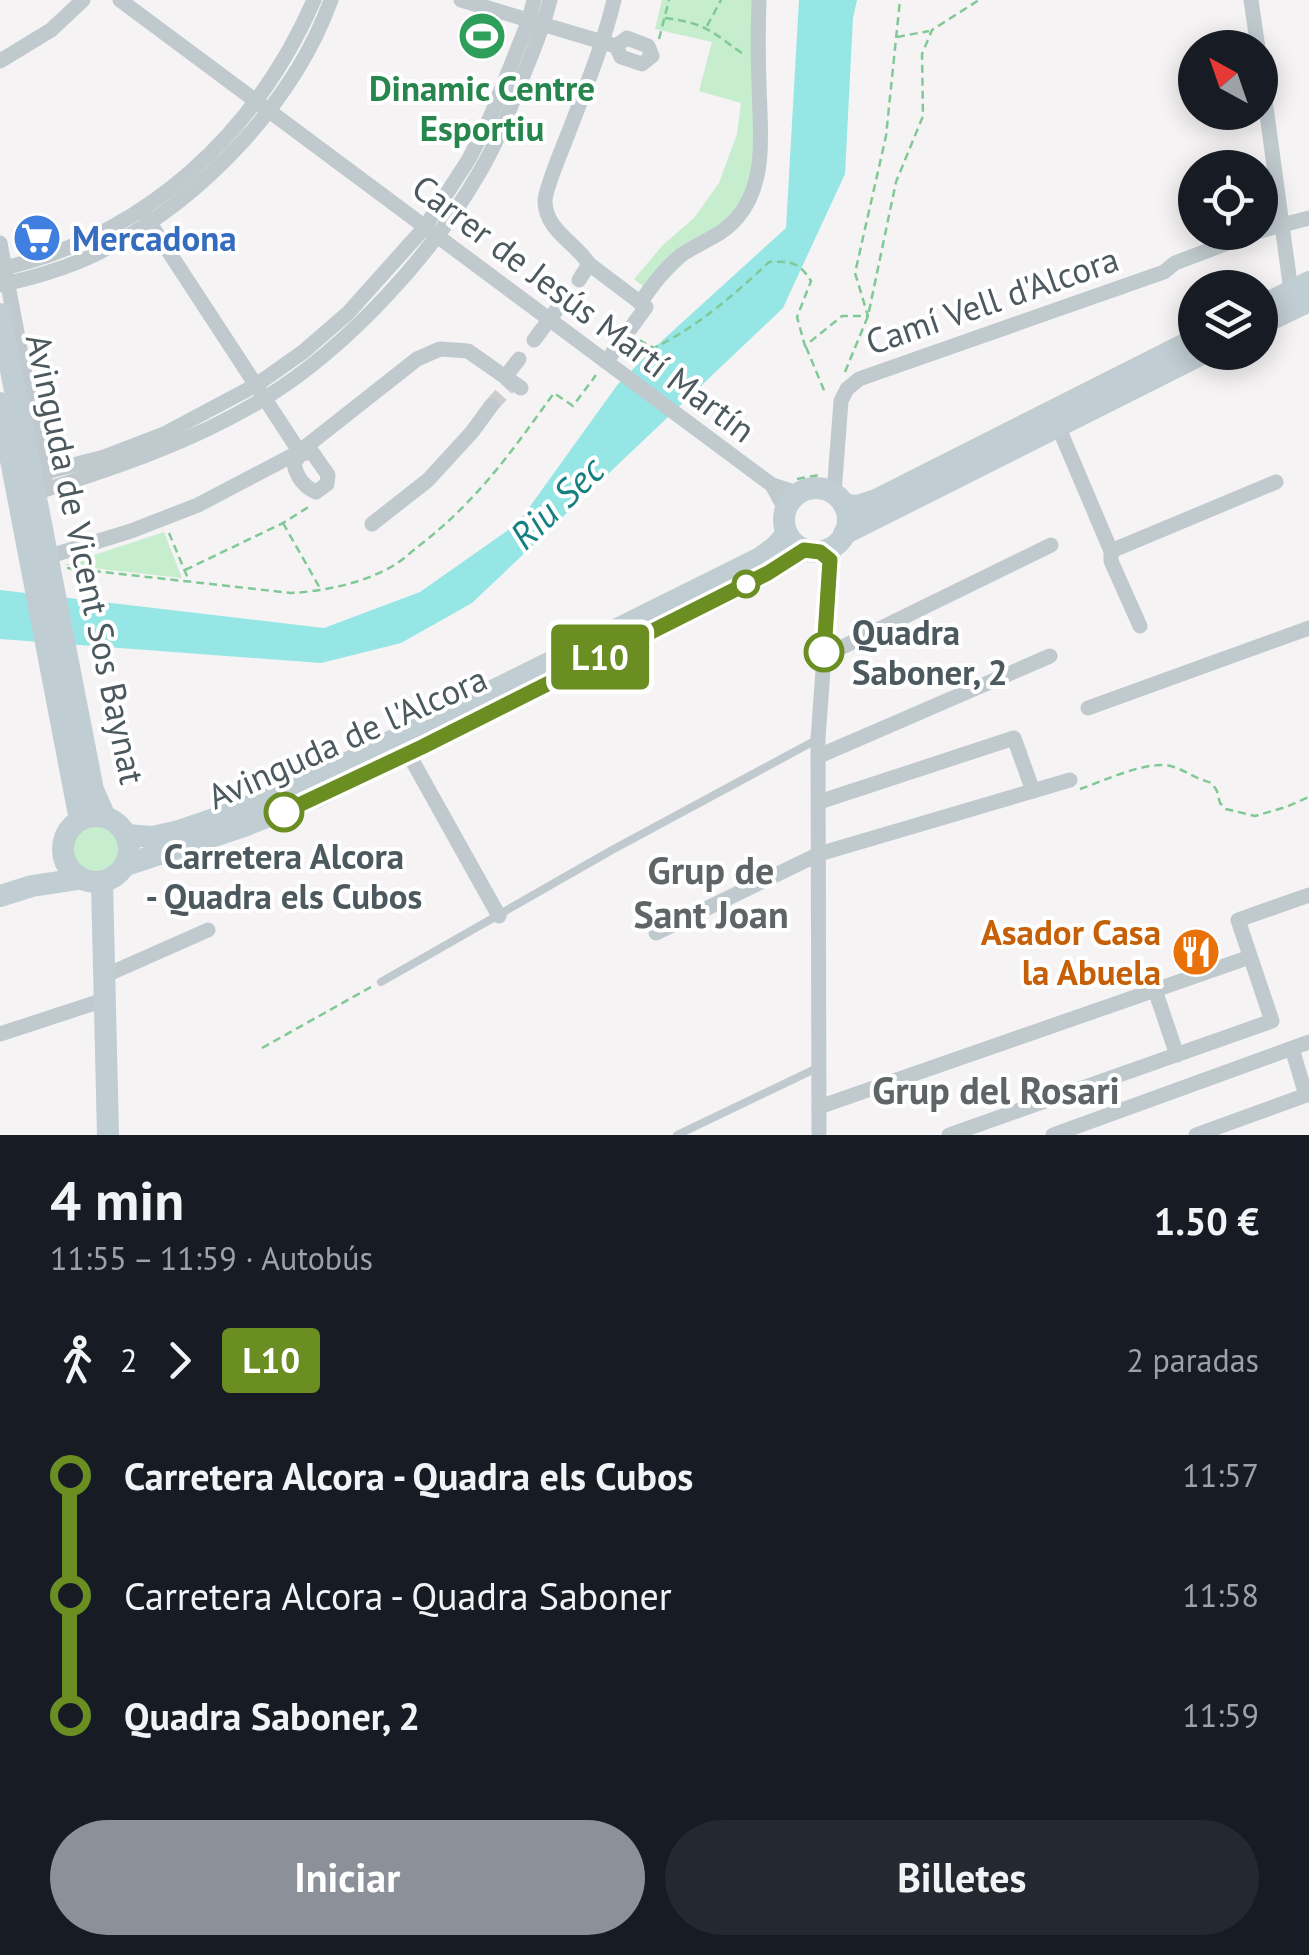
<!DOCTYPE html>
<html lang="es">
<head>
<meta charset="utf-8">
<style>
  :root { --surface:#171b24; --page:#242831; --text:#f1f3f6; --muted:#9ea1a6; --accent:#8c9099 }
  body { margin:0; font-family:"PT Sans",sans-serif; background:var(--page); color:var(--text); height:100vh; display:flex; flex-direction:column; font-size:38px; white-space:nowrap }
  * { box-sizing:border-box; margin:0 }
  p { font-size:32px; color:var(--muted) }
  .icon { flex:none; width:55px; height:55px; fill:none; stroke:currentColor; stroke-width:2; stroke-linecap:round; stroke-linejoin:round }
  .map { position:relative; height:1135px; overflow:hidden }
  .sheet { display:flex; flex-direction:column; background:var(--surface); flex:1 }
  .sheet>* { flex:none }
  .badge { padding:0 20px; border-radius:8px; font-size:35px; line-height:65px }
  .needle { width:65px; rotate:320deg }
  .fabs { position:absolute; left:1178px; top:30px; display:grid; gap:20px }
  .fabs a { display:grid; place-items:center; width:100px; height:100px; border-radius:50%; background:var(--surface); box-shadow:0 5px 25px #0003; font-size:50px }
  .map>.badge { position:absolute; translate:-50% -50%; box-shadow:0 0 0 5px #fff }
  .legs { display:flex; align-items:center; gap:15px; height:110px; padding:0 50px; font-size:32px }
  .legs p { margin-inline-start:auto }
  .summary { display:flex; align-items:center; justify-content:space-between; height:170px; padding:0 50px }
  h1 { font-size:55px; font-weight:800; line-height:75px }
  .primary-button { display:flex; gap:20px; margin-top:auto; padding:20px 50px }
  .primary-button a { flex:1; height:115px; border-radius:60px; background:var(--accent); color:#fff; font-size:40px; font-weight:800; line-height:115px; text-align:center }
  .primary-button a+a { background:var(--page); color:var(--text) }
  ul { padding:0 50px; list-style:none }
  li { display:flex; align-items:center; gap:35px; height:120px; font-size:38px }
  li i { display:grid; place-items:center; width:15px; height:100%; margin:0 12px; background:currentColor }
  li i::after { content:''; width:25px; height:25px; margin:-12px; border:8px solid; border-radius:50%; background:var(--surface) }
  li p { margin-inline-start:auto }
  li:first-child i { background:linear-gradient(#0000 50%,currentColor 0) }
  li:last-child i { background:linear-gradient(currentColor 50%,#0000 0) }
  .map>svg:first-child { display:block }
  .green { fill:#c6edcd }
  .water { fill:#97e6e6 }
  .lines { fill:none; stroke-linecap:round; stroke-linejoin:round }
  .street-tunnel { stroke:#cbcdce; stroke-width:15; stroke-dasharray:15 8; stroke-linecap:butt }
  .path { stroke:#80c996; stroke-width:2.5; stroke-dasharray:8 5; stroke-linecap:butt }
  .lane { stroke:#c0cace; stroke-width:8 }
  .street { stroke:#c0cace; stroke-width:15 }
  .secondary { stroke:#c0cdd2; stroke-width:22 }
  .line-1-casing { stroke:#fff; stroke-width:22 }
  .line-1 { stroke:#6b8e23; stroke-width:15 }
  .stop-1-dot { fill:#fff; stroke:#6b8e23; stroke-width:5 }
  .labels { text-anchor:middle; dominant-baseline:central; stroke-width:8; stroke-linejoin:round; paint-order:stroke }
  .leisure-label { font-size:35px; font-weight:bold; fill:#27864d; stroke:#fff }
  .shop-label { font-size:35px; font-weight:bold; fill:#366cbe; stroke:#fff; text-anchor:start }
  .street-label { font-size:35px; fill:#4c5a5f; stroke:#fff }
  .stop-label { font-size:35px; font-weight:bold; fill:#4c5a5f; stroke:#fff; text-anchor:start }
  .food-label { font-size:35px; font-weight:bold; fill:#c56008; stroke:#fff; text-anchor:end }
  .water-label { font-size:38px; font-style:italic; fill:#168080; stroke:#fff }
  .neighbourhood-label { font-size:38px; font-weight:bold; fill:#5f6467; stroke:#fff }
</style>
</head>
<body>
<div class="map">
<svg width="1309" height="1135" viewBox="0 0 1309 1135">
  <rect width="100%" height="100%" fill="#f5f3f3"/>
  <g class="green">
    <polygon points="662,0 765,0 755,200 687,260 653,294 634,279 663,245 694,218 719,183 737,134 741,103 699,91 712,42 655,29"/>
    <polygon points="164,532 182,578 64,565"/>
    <circle cx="96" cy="849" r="25"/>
  </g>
  <polygon class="water" points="799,0 857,0 853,18 845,174 783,308 472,603 401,643 321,663 0,639 0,590 324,628 420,592 518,523 618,384 654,348 786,228"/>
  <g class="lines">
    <polyline class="street-tunnel" points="491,406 508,387"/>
    <g class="path">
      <path d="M665 18C705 23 711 31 743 54"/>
      <polyline points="707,26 721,0"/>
      <polyline points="897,37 929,31"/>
      <polyline points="659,39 669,0"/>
      <path d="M639 340 654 348C698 326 733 296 769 262 791 261 799 262 811 281L797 317 805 346 842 316H868L855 273 886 136 900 0"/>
      <polyline points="806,347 826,395"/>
      <polyline points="845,372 868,316 896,182 923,116 922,54 932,30 979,0"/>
      <polyline points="797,479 819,475"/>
      <polyline points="283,523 321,590"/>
      <polyline points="169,533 189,581"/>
      <path d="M67 568 291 593C326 591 365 583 396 564 404 559 412 551 420 545 478 500 512 451 554 393L573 406 596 375"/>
      <polyline points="185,570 283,523 310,506"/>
      <path d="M1080 789C1104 781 1151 758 1174 767 1188 772 1196 779 1212 783L1217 791 1220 803 1226 809 1255 816 1286 807 1309 797"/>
      <polyline points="262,1048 371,987"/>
    </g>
    <g class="lane">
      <polyline points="381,982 612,850 818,739"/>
      <polyline points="677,1135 817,1068"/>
    </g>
    <g class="street">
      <polyline points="120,0 772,485 797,493"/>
      <polyline points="461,0 616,46 621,57 642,64 652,56 648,46 627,38 616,46"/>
      <polyline points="1251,0 1258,48"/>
      <polyline points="0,61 51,30 83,0"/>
      <polyline points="1260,63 1291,291"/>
      <polyline points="146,217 301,454"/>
      <polyline points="1260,231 1309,218"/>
      <polyline points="0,243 45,480"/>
      <polyline points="589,264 646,307 606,362"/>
      <path d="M0 269C146 236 255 135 314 0"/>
      <path d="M579 280 589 264C576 243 545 230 545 201 545 189 563 147 568 134 585 89 603 46 614 0"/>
      <path d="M0 285C37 277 76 266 109 247 204 196 294 102 331 0"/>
      <path d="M640 303C652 286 664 269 680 256 699 242 721 237 737 218 768 182 760 129 759 85 758 56 758 28 759 0"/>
      <polyline points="534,340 564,300"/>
      <polyline points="506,376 519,359"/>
      <polyline points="1058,426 1111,551 1111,561 1140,626"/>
      <path d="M312 452 328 475 327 484 316 492C304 487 296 476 294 463L301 454Z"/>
      <polyline points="31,476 104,457 164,434 256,385 303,352 348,313 425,227 469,159 490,118 529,20 534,0"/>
      <polyline points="772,485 785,509"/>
      <path d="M35 493C115 468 193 442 265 398 348 347 434 253 482 168 498 140 510 109 522 78 533 52 543 27 550 0"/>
      <polyline points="834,493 841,401 847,389 859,379 1164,272 1175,263 1257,232"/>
      <polyline points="372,524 428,480 472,432 491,406"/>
      <polyline points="1111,551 1276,482"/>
      <polyline points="47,557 131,531 198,505 299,452 417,359 440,349 468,351 521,388"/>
      <polyline points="824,656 1051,545"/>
      <polyline points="1088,708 1309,628"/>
      <polyline points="408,753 499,916"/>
      <polyline points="819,756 1050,656"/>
      <polyline points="819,802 1014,738 1033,791"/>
      <polyline points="656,933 819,854 1070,780"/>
      <polyline points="104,976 208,930"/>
      <polyline points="1155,990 1177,1055"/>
      <polyline points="0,1034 104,1000"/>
      <polyline points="1293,1052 1306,1095"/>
      <polyline points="819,1107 1250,957"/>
      <polyline points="819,1135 818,739 831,560 834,546"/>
      <polyline points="949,1135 1272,1021 1238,920 1309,895"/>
      <polyline points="1053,1135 1309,1042"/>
      <polyline points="1196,1135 1309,1094"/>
    </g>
    <g class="secondary">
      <polyline points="1260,307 1309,282"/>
      <polyline points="0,314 93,790 105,817"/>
      <polyline points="1260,325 1309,301"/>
      <polyline points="0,403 80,820"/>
      <circle cx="816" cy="520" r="32"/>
      <polyline points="844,505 858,506 876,500 1195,339"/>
      <polyline points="844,534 1206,352"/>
      <circle cx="96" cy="849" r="33"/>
      <polyline points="126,835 153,837 179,831 238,811 309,782 760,558 775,547 787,534"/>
      <polyline points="126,865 244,826 317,797 768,573 804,550"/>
      <polyline points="102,883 108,1135"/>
      <polyline points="0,896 32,886 78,879"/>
    </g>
  </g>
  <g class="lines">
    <g class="line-1-casing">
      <polyline id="line-1" points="284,812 422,747 768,573 804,550 820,552 830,560 824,652"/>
    </g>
    <use href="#line-1" class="line-1"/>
  </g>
  <defs>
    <g id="stadium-disc" transform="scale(2.5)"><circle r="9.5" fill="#2e9e5b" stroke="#fff"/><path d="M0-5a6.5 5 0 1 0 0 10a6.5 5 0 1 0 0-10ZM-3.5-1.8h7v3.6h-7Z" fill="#fff"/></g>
    <g id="supermarket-disc" transform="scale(2.5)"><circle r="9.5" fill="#3f7fe0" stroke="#fff"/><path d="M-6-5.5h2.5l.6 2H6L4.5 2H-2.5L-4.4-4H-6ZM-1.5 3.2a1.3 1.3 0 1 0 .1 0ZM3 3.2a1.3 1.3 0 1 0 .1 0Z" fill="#fff"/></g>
    <g id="restaurant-disc" transform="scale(2.5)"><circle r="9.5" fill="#e8710a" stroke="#fff"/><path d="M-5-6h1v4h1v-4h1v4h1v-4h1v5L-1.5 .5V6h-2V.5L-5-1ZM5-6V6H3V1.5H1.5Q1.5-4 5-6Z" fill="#fff"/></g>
  </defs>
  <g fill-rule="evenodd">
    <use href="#stadium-disc" x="482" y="36"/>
    <use href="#supermarket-disc" x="37" y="238"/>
    <use href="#restaurant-disc" x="1196" y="952"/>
  </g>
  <g class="stop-1-dot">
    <circle cx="746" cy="584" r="12"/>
    <circle cx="824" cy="652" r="18"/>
    <circle cx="284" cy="812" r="18"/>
  </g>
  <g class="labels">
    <g class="leisure-label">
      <text x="482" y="88">Dinamic Centre<tspan x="482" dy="40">Esportiu</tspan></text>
    </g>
    <g class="shop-label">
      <text x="72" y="238">Mercadona</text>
    </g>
    <g class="street-label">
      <text transform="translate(992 300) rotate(-19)">Camí Vell d'Alcora</text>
      <text transform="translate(584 308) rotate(37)">Carrer de Jesús Martí Martín</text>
      <text transform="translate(86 559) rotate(78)">Avinguda de Vicent Sos Baynat</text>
      <text transform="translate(347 737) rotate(-24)">Avinguda de l'Alcora</text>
    </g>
    <g class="stop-label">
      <text x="852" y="632">Quadra<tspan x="852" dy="40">Saboner, 2</tspan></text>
      <text x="284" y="856" text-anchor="middle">Carretera Alcora<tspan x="284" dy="40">- Quadra els Cubos</tspan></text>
    </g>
    <g class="food-label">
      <text x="1161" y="932">Asador Casa<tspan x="1161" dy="40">la Abuela</tspan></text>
    </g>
    <g class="water-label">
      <text transform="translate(556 502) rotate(-44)">Riu Sec</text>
    </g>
    <g class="neighbourhood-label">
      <text x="711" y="869">Grup de<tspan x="711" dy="44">Sant Joan</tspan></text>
      <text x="996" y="1089">Grup del Rosari</text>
    </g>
  </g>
</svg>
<div class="fabs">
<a><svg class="needle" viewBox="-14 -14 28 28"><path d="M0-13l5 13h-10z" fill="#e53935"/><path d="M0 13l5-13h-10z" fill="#9ea1a6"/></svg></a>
<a><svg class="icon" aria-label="locate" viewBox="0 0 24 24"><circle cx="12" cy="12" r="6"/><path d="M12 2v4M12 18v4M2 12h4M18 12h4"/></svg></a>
<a><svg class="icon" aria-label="layers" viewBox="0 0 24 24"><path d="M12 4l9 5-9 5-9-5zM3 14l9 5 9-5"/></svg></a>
</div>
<b class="badge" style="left:600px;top:657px;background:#6b8e23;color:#fff">L10</b>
</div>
<section class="sheet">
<div class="summary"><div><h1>4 min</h1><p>11:55 – 11:59 · Autobús</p></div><b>1.50 €</b></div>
<div class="legs"><svg class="icon" aria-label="walk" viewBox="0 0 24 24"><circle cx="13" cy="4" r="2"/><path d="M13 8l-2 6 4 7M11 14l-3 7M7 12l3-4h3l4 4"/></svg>2<svg class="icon" aria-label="forward" viewBox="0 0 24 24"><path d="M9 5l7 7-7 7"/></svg><b class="badge" style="background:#6b8e23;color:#fff">L10</b><p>2 paradas</p></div>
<ul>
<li><i style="color:#6b8e23"></i><b>Carretera Alcora - Quadra els Cubos</b><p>11:57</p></li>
<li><i style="color:#6b8e23"></i><span>Carretera Alcora - Quadra Saboner</span><p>11:58</p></li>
<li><i style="color:#6b8e23"></i><b>Quadra Saboner, 2</b><p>11:59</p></li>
</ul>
<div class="primary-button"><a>Iniciar</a><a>Billetes</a></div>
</section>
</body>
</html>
